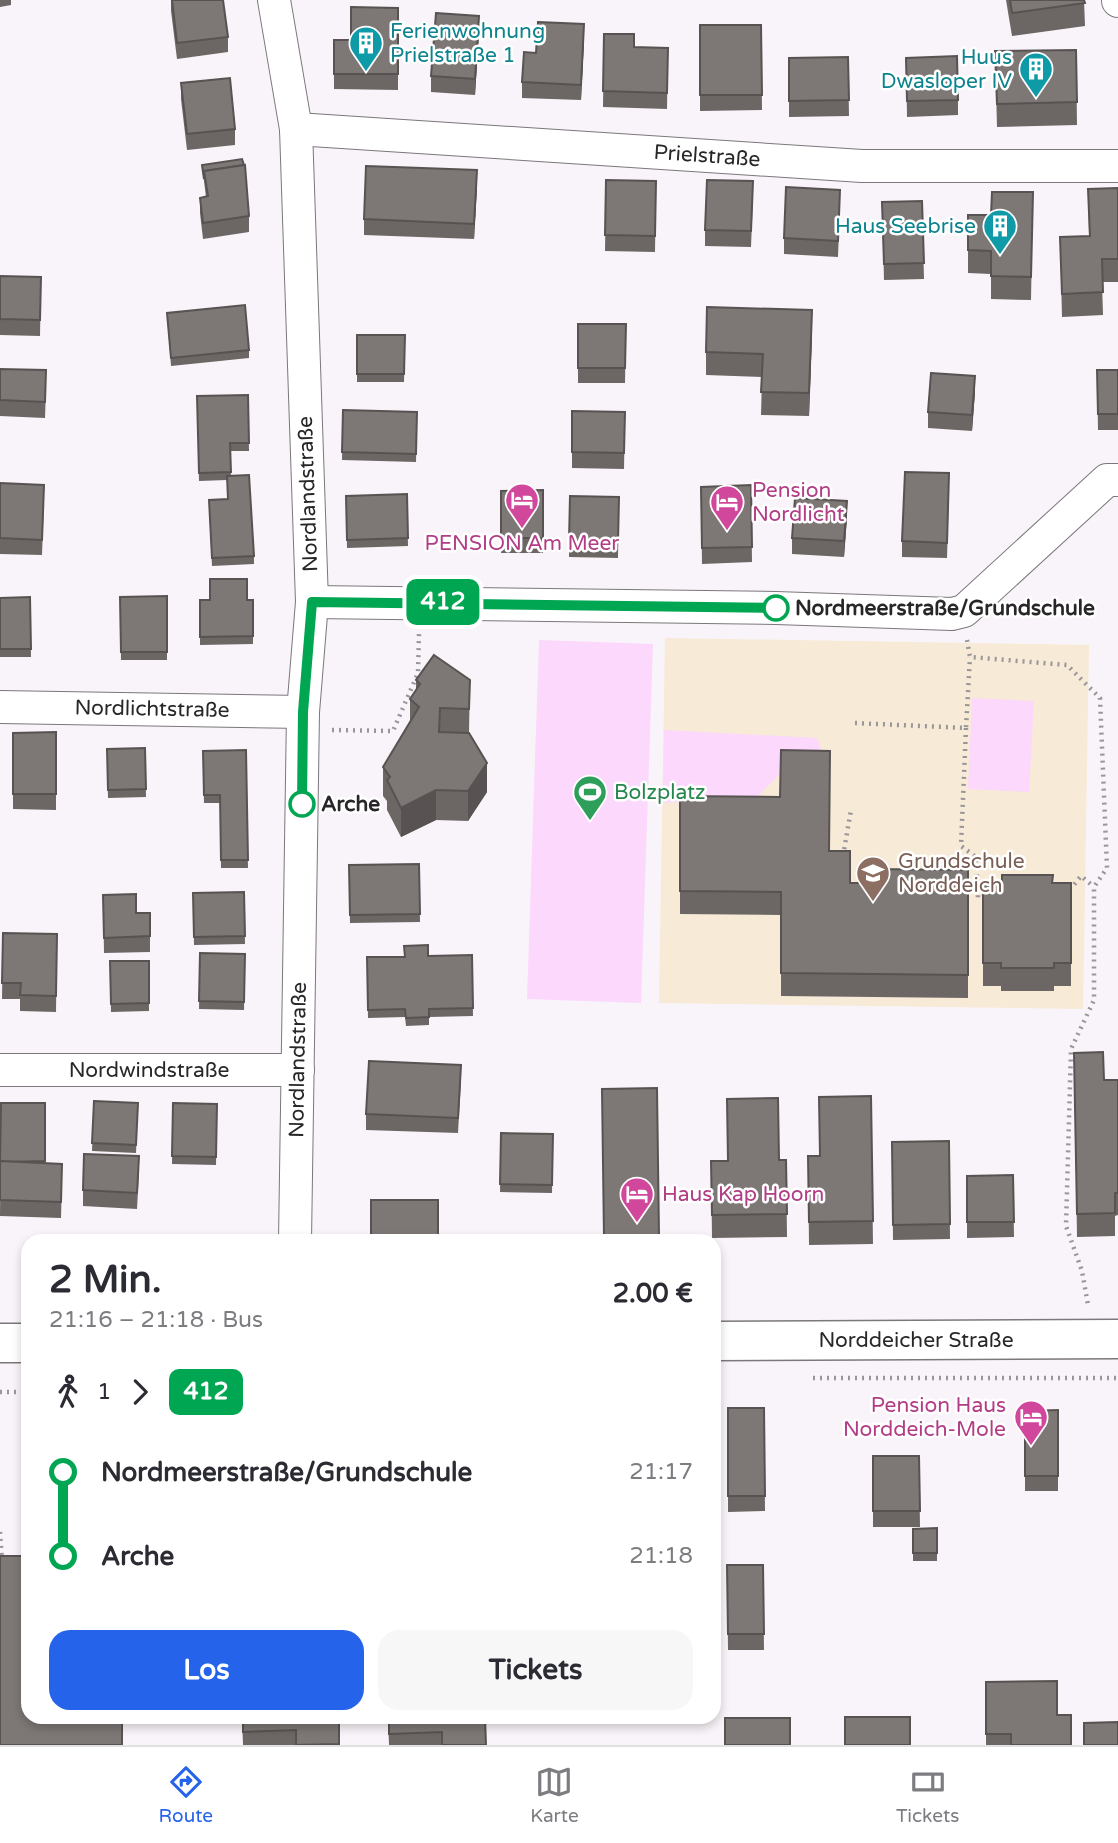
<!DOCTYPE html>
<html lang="de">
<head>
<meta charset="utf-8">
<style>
  :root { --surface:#fff; --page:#f7f7f7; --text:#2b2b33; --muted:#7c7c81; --line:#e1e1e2; --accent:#2563eb }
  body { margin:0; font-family:"Varela Round",sans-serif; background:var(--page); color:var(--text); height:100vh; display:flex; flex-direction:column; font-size:26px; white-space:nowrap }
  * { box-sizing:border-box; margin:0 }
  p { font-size:23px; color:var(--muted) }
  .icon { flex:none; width:38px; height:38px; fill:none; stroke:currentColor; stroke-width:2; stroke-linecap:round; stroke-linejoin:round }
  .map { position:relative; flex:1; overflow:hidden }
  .panel { position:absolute; left:21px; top:1234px; width:700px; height:490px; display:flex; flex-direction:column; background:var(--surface); border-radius:21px; box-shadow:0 4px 10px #0003 }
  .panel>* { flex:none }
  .badge { padding:0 14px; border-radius:10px; font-size:24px; line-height:46px }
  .map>.badge { position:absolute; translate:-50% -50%; box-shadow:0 0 0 4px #fff }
  .legs { display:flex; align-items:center; gap:10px; height:77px; padding:0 28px; font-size:23px }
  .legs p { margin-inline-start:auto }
  .overview { display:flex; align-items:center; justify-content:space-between; height:119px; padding:0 28px }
  h1 { font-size:38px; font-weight:700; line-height:52px }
  .primary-button { display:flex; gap:14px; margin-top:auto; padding:14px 28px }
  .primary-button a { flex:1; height:80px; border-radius:21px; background:var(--accent); color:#fff; font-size:28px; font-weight:700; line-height:80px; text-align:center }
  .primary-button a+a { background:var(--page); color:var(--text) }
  ul { padding:0 28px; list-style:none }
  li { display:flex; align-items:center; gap:24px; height:84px; font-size:26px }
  li i { display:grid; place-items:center; width:10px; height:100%; margin:0 9px; background:currentColor }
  li i::after { content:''; width:18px; height:18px; margin:-9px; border:5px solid; border-radius:50%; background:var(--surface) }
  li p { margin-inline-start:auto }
  li:first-child i { background:linear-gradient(#0000 50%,currentColor 0) }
  li:last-child i { background:linear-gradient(currentColor 50%,#0000 0) }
  .tabs { display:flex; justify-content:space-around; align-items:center; height:98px; border-top:2px solid var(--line); background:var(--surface); font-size:19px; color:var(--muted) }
  .tabs a { display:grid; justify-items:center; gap:4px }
  .tabs .on { color:var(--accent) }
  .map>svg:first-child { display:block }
  .education { fill:#f7ead6 }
  .park { fill:#fbd8fc }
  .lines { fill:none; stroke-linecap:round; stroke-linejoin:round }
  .street-casing { stroke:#7b777b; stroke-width:34 }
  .secondary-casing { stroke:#7b777b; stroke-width:41 }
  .path { stroke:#999699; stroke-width:4.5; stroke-dasharray:2 5; stroke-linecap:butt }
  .street { stroke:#fff; stroke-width:32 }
  .secondary { stroke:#fff; stroke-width:38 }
  .wall { fill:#6c6665 }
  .shaded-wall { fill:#585352 }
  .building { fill:#7d7775; stroke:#585352; stroke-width:2 }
  .line-1-casing { stroke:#fff; stroke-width:16 }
  .line-1 { stroke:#00a651; stroke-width:10 }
  .stop-1-dot { fill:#fff; stroke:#00a651; stroke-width:3.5 }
  .labels { text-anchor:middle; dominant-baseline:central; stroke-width:5; stroke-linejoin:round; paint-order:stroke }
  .culture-label { font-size:21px; fill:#0d838f; stroke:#fff; text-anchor:end }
  .street-label { font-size:21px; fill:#282628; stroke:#fff }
  .hotel-label { font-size:21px; fill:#b23c85; stroke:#fff; text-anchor:start }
  .stop-label { font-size:21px; font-weight:bold; fill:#282628; stroke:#fff; text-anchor:start }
  .leisure-label { font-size:21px; fill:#27864d; stroke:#fff; text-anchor:start }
  .education-label { font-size:21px; fill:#785e54; stroke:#fff; text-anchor:start }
</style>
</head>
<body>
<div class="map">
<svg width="1118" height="1745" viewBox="0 0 1118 1745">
  <rect width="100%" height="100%" fill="#f9f4f9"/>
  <polygon class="education" points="665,638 1089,645 1083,1009 659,1003"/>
  <g class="park">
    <polygon points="539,640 653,644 641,1003 527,999"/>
    <polygon points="972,698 1034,701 1029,792 968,789"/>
    <polygon points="664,730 817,738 830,774 781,773 757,797 663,803"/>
  </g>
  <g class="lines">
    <g class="street-casing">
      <g id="street">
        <polyline points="274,0 296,129 312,602 303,712 295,1241"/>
        <polyline points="1118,0 1118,1"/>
        <polyline points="296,129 862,166 1118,166"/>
        <polyline points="312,602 776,608 952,614 964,611 1107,480 1118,480"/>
        <polyline points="0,707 303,712"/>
        <polyline points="0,1070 298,1070"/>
      </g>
    </g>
    <g class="secondary-casing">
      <g id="secondary">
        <polyline points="714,1341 1118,1339"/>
        <polyline points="0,1343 28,1343"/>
      </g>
    </g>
    <g class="path">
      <polyline points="967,640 970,657 1067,665 1100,698 1107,868 1094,887 1094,1000 1071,1049 1066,1226 1082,1271 1088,1305"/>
      <polyline points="855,723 966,728 970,657"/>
      <polyline points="966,728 961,846 976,857 978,898 986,896"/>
      <polyline points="332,730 393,731 418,673 419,634"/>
      <polyline points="843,856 851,810"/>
      <polyline points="1068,886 1073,886 1081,876 1094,887"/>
      <polyline points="813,1378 1118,1378"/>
      <polyline points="0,1392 28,1392"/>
      <polyline points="0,1532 2,1560"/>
    </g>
    <use href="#street" class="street"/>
    <use href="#secondary" class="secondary"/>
  </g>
  <g class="wall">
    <polygon points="0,0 11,0 11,5 0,7"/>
    <polygon points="171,0 223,0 228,37 228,52 177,59 171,11"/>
    <polygon points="1006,0 1084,0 1085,26 1012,36"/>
    <polygon points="398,8 398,90 334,89 334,40 351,40"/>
    <polygon points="700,25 761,25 762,110 700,111"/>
    <polygon points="479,32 475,95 431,92 431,76"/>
    <polygon points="604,34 634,47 668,48 667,109 603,107"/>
    <polygon points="584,40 581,100 522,98 522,82 536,53"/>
    <polygon points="1076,50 1077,125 997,127 995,51"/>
    <polygon points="848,57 849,116 789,117 789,58"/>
    <polygon points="906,58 958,100 958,115 907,117"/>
    <polygon points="181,83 235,129 235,145 187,150 181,99"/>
    <polygon points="202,165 249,216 249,232 203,239 200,213 200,198 206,197"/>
    <polygon points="606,180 656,181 655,252 605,251"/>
    <polygon points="477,186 474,239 364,235 364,219"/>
    <polygon points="1118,188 1118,282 1102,282 1103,315 1062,317 1060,237 1089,236 1088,189"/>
    <polygon points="1033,192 1031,300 991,299 991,274 968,273 968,250 991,215"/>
    <polygon points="753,197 751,247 705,246 705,230"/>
    <polygon points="922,201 924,279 884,280 882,202"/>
    <polygon points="840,205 838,257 784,254 784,238"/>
    <polygon points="0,276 41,277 40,336 0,335"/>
    <polygon points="167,313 249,350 249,358 171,366"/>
    <polygon points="578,324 626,324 625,383 578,383"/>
    <polygon points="812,333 809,416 761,415 762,377 706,375 706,352"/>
    <polygon points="357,335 405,335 404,382 357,382"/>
    <polygon points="0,369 46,386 45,418 0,416"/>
    <polygon points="1097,370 1118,370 1118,430 1098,430"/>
    <polygon points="975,392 972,431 928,428 928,412"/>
    <polygon points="248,395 249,451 230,451 231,476 254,556 254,564 212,566 209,508 228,499 227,480 199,481 197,396"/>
    <polygon points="343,410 417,412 416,462 342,460"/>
    <polygon points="572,411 625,412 624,469 572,468"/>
    <polygon points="0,483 44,500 42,555 0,554"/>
    <polygon points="751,485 752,562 702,564 701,487"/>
    <polygon points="949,489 947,558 902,557 902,541"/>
    <polygon points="543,490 543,553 501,553 501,491"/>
    <polygon points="407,494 408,546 347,548 346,496"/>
    <polygon points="570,496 619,497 618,558 569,557"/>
    <polygon points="847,517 844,557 792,554 792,538"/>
    <polygon points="167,596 167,660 121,660 120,597"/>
    <polygon points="30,597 31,657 0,657 0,598"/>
    <polygon points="200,600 253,600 253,644 200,645"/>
    <polygon points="416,680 470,680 469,733 487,792 468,821 436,820 401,837 387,810 387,801 383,796 383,767 410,722 410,699 416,690"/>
    <polygon points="56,732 56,810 13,809 13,733"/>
    <polygon points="145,748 146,797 108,798 107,749"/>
    <polygon points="246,750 248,868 221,868 220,803 204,803 203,751"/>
    <polygon points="680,796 829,851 850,883 873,883 968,870 968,998 781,996 781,915 680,914"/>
    <polygon points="419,864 420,922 350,923 349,865"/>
    <polygon points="983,881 1071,883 1071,986 1054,986 1054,991 1001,991 1001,986 983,986"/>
    <polygon points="244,892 245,944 194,945 193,893"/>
    <polygon points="103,895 136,913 150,913 150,952 104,953"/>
    <polygon points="3,933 57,934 56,1012 20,1011 20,999 2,999"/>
    <polygon points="200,953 245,954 244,1010 199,1009"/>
    <polygon points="472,955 473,1016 429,1017 429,1025 406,1026 405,1017 368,1018 367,957"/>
    <polygon points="110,961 149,961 149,1011 111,1012"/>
    <polygon points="1074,1053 1104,1080 1118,1080 1118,1215 1115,1216 1115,1236 1077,1237"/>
    <polygon points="461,1081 458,1133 366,1130 366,1114"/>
    <polygon points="657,1088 659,1241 604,1241 602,1089"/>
    <polygon points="871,1096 873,1244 809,1245 808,1156 820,1156"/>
    <polygon points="94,1101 138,1103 136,1153 92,1151"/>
    <polygon points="1,1103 45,1103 45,1163 62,1179 61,1218 0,1216"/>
    <polygon points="173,1103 217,1104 216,1165 172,1164"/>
    <polygon points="501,1133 553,1134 552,1193 500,1192"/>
    <polygon points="949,1141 950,1239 893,1240 892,1142"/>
    <polygon points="786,1160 787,1237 712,1238 711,1161"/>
    <polygon points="139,1172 137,1209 83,1206 83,1190"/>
    <polygon points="1013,1175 1014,1237 967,1238 967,1176"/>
    <polygon points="728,1408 764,1408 765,1511 728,1512"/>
    <polygon points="1058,1410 1058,1491 1025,1491 1025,1411"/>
    <polygon points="873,1456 919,1456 920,1527 873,1527"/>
    <polygon points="937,1528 937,1561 913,1561 913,1529"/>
    <polygon points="727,1565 763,1565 764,1650 728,1650"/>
    <polygon points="986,1682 1057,1715 1071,1745 986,1745"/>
    <polygon points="242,1717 339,1717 339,1745 243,1745"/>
    <polygon points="388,1717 485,1717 486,1745 389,1745"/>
  </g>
  <g class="shaded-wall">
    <polygon points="479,16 479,32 475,95 475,79"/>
    <polygon points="584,24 584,40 581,100 581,85"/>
    <polygon points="477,170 477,186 474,239 474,224"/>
    <polygon points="812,310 812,333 809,416 809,393"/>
    <polygon points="975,376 975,392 972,431 972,415"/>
    <polygon points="847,501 847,517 844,557 844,541"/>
    <polygon points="487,763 487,792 468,821 468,791"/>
    <polygon points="436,790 436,820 401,837 401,808"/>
  </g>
  <g class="building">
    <polygon points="172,0 223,0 228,37 177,43"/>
    <polygon points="1010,0 1084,0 1085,3 1012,13"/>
    <polygon points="351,7 398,8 398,74 334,74 334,40 351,40"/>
    <polygon points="436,13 479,16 475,79 431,76"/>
    <polygon points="538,22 584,24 581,85 522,82 524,52 536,53"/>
    <polygon points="700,25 761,25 762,95 700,95"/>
    <polygon points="604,34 634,34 634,47 668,48 667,93 603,91"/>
    <polygon points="1076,50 1077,102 997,104 995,51"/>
    <polygon points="957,56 958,100 907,101 906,58"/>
    <polygon points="848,57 849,100 789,101 789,58"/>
    <polygon points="230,78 235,129 187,134 181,83"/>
    <polygon points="242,159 244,165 204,171 204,179 202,165"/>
    <polygon points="245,165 249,216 203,223 200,198 208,196 204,171"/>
    <polygon points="366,166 477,170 474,224 364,219"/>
    <polygon points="606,180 656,181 655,236 605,235"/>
    <polygon points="707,180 753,181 751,231 705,230"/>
    <polygon points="786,187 840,190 838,241 784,238"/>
    <polygon points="1118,188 1118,259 1102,259 1103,292 1062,294 1060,237 1090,236 1088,189"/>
    <polygon points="992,192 1033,192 1031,277 991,276 991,251 968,250 968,215 991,215"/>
    <polygon points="922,201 924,263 884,264 882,202"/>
    <polygon points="0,276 41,277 40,320 0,319"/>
    <polygon points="245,305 249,350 171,358 167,313"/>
    <polygon points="707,307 812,310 809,393 761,392 763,354 706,352"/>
    <polygon points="578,324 626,324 625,368 578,368"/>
    <polygon points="357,335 405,335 404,374 357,374"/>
    <polygon points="0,369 46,370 45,402 0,400"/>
    <polygon points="1097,370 1118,370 1118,414 1098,414"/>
    <polygon points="931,373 975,376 972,415 928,412"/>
    <polygon points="248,395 249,443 230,443 231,472 199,473 197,396"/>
    <polygon points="343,410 417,412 416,454 342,452"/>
    <polygon points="572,411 625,412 624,453 572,452"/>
    <polygon points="905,472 949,473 947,543 902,541"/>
    <polygon points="249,475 254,556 212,558 209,500 228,499 227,476"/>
    <polygon points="0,483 44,485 42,540 0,538"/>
    <polygon points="751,485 752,547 702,548 701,487"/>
    <polygon points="543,490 543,538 501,538 501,491"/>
    <polygon points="407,494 408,538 347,540 346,496"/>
    <polygon points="570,496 619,497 618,542 569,541"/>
    <polygon points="795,498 847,501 844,541 792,538"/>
    <polygon points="210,579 247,579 247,600 253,600 253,636 200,637 200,600 210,600"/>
    <polygon points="167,596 167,652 121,652 120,597"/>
    <polygon points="30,597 31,649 0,649 0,598"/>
    <polygon points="434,655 470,680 469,709 440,708 439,732 469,733 487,763 468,791 436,790 401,808 387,780 390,777 383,767 419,707 410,699 420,684 416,680"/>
    <polygon points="56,732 56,794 13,794 13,733"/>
    <polygon points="145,748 146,789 108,790 107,749"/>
    <polygon points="246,750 248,860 221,860 220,795 204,795 203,751"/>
    <polygon points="781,750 830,751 829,851 850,851 850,883 873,883 872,869 968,870 968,975 781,973 781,892 680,891 680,796 780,797"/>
    <polygon points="419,864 420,914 350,915 349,865"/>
    <polygon points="1002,875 1053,875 1052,883 1071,883 1071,963 1054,963 1054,968 1001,968 1001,963 983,963 983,881 1002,881"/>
    <polygon points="244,892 245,936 194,937 193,893"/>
    <polygon points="136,894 136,913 150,913 150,936 104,938 103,895"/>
    <polygon points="3,933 57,934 56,996 20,995 21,983 2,983"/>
    <polygon points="428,945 428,956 472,955 473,1008 429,1009 429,1017 406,1018 405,1009 368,1010 367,957 405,957 404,946"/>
    <polygon points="200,953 245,954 244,1002 199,1001"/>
    <polygon points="110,961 149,961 149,1003 111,1004"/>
    <polygon points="1103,1052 1104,1080 1118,1080 1118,1193 1115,1193 1115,1213 1077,1214 1074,1053"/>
    <polygon points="369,1061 461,1065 458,1118 366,1114"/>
    <polygon points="657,1088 659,1236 604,1237 602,1089"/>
    <polygon points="871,1096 873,1221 809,1222 808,1156 820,1156 819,1097"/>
    <polygon points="778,1098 779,1160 786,1160 787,1214 712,1215 711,1161 728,1161 727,1099"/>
    <polygon points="94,1101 138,1103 136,1145 92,1143"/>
    <polygon points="1,1103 45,1103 45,1161 0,1162"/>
    <polygon points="173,1103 217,1104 216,1157 172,1156"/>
    <polygon points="501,1133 553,1134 552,1185 500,1184"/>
    <polygon points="949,1141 950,1224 893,1225 892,1142"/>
    <polygon points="84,1154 139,1156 137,1193 83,1190"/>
    <polygon points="0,1161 62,1164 61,1202 0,1200"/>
    <polygon points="1013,1175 1014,1222 967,1222 967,1176"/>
    <rect x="371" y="1200" width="67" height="41"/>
    <polygon points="728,1408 764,1408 765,1496 728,1496"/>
    <polygon points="1058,1410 1058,1476 1025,1476 1025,1411"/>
    <polygon points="873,1456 919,1456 920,1511 873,1511"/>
    <polygon points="937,1528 937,1553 913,1553 913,1529"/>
    <polygon points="0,1556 28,1556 28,1717 122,1717 122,1745 0,1745"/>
    <polygon points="727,1565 763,1565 764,1634 728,1634"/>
    <polygon points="1057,1681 1057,1715 1071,1715 1071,1745 1011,1745 1011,1734 986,1734 986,1682"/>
    <polygon points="243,1717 339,1717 339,1744 296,1745 296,1730 243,1732"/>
    <polygon points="389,1717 485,1717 486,1745 442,1745 442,1732 389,1734"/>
    <rect x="845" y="1717" width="65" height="28"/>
    <rect x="725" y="1718" width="65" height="27"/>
    <polygon points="1118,1722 1118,1745 1084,1745 1084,1723"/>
  </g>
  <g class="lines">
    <g class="line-1-casing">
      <polyline id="line-1" points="302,804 303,712 312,602 776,608"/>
    </g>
    <use href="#line-1" class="line-1"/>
  </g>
  <defs>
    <g id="building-pin" transform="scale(1.75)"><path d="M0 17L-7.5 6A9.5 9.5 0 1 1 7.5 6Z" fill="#0f9aa8" stroke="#fff"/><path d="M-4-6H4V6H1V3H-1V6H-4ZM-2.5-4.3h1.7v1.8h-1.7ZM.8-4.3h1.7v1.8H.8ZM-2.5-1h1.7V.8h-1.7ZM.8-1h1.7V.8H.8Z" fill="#fff"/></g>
    <g id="hotel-pin" transform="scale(1.75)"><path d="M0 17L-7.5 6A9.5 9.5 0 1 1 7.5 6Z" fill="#d1479c" stroke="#fff"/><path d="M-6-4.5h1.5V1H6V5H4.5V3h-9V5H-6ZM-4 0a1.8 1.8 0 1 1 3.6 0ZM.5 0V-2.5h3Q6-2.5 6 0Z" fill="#fff"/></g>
    <g id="stadium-pin" transform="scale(1.75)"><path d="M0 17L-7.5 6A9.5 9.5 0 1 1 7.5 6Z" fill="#2e9e5b" stroke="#fff"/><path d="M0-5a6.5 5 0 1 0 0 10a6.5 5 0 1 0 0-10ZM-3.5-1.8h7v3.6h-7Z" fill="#fff"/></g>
    <g id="school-pin" transform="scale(1.75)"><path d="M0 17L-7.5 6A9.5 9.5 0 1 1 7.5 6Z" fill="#8d6e63" stroke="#fff"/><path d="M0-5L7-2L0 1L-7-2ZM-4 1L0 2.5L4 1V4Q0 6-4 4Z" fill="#fff"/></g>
  </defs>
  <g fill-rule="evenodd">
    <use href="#building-pin" x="366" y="43"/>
    <use href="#building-pin" x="1036" y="69"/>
    <use href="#building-pin" x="1000" y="226"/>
    <use href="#hotel-pin" x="522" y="500"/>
    <use href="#hotel-pin" x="727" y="502"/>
    <use href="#stadium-pin" x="590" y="792"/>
    <use href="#school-pin" x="873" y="873"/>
    <use href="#hotel-pin" x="637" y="1194"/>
    <use href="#hotel-pin" x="1031" y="1417"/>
  </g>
  <g class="stop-1-dot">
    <circle cx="776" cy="608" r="12"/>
    <circle cx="302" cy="804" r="12"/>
  </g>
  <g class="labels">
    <g class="culture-label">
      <text x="390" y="31" text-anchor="start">Ferienwohnung<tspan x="390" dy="24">Prielstraße 1</tspan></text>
      <text x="1012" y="57">Huus<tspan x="1012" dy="24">Dwasloper IV</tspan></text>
      <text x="976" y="226">Haus Seebrise</text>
    </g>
    <g class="street-label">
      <text transform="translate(707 156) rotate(4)">Prielstraße</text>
      <text transform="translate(308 494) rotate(-92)">Nordlandstraße</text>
      <text transform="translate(152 709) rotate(1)">Nordlichtstraße</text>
      <text transform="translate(298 1060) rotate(-89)">Nordlandstraße</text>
      <text x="149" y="1070">Nordwindstraße</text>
      <text x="916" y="1340">Norddeicher Straße</text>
    </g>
    <g class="hotel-label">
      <text x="752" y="490">Pension<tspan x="752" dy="24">Nordlicht</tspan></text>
      <text x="522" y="543" text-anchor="middle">PENSION Am Meer</text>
      <text x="662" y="1194">Haus Kap Hoorn</text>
      <text x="1006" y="1405" text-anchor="end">Pension Haus<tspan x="1006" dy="24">Norddeich-Mole</tspan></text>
    </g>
    <g class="stop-label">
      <text x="795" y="608">Nordmeerstraße/Grundschule</text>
      <text x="321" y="804">Arche</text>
    </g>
    <g class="leisure-label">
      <text x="614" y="792">Bolzplatz</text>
    </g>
    <g class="education-label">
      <text x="898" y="861">Grundschule<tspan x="898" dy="24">Norddeich</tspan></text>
    </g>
  </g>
</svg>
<b class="badge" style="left:443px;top:602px;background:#00a651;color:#fff">412</b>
<section class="panel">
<div class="overview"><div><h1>2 Min.</h1><p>21:16 – 21:18 · Bus</p></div><b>2.00 €</b></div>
<div class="legs"><svg class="icon" aria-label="walk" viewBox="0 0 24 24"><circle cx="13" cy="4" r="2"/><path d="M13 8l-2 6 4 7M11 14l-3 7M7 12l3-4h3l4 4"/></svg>1<svg class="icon" aria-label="forward" viewBox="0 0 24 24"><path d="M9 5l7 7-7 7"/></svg><b class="badge" style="background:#00a651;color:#fff">412</b></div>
<ul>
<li><i style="color:#00a651"></i><b>Nordmeerstraße/Grundschule</b><p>21:17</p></li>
<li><i style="color:#00a651"></i><b>Arche</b><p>21:18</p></li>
</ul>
<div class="primary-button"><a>Los</a><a>Tickets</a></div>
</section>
</div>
<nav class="tabs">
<a class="on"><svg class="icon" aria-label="directions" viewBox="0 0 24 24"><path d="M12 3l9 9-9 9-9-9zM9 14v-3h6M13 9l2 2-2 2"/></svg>Route</a>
<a><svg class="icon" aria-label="map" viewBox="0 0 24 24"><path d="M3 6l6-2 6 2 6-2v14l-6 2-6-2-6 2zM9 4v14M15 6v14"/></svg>Karte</a>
<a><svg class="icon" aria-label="tickets" viewBox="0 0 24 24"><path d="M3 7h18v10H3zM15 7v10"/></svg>Tickets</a>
</nav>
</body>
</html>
